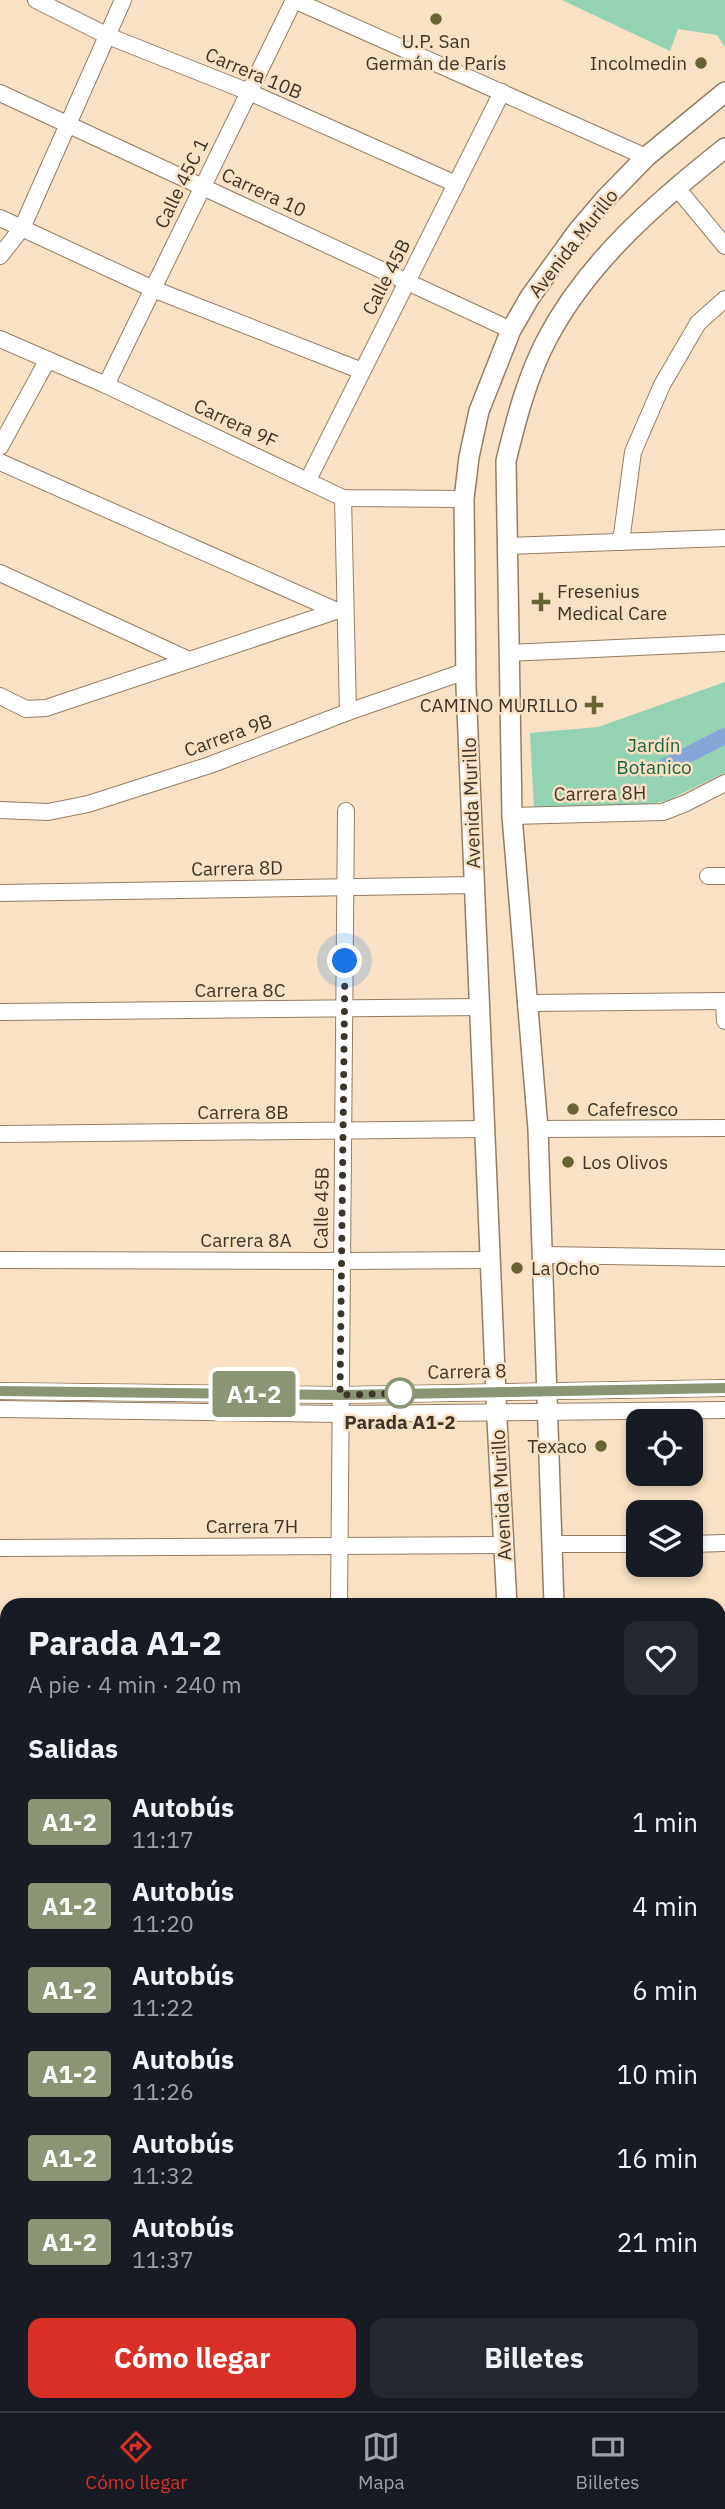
<!DOCTYPE html>
<html lang="es">
<head>
<meta charset="utf-8">
<style>
  :root { --surface:#171b24; --page:#242831; --text:#f1f3f6; --muted:#9ea1a6; --line:#363941; --accent:#d93025 }
  body { margin:0; font-family:"IBM Plex Sans",sans-serif; background:var(--page); color:var(--text); height:100vh; display:flex; flex-direction:column; font-size:26px; white-space:nowrap }
  * { box-sizing:border-box; margin:0 }
  p { font-size:23px; color:var(--muted) }
  .icon { flex:none; width:38px; height:38px; fill:none; stroke:currentColor; stroke-width:2; stroke-linecap:round; stroke-linejoin:round }
  .map { position:relative; flex:1; overflow:hidden }
  .panel { position:absolute; left:0px; top:1598px; width:726px; height:814px; display:flex; flex-direction:column; background:var(--surface); border-radius:21px 21px 0 0; box-shadow:0 4px 10px #0003 }
  .panel>* { flex:none }
  .badge { padding:0 14px; border-radius:5px; font-size:24px; line-height:46px }
  .buttons { position:absolute; left:626px; top:1409px; display:grid; gap:14px }
  .buttons a { display:grid; place-items:center; width:77px; height:77px; border-radius:14px; background:var(--surface); box-shadow:0 4px 10px #0003; font-size:35px }
  .you { position:absolute; width:35px; height:35px; margin:-18px; border:5px solid #fff; border-radius:50%; background:#1a73e8; box-shadow:0 0 0 10px #1a73e833 }
  .map>.badge { position:absolute; translate:-50% -50%; box-shadow:0 0 0 4px #fff }
  h2 { padding:0 28px; font-size:26px; line-height:63px }
  .round { display:grid; place-items:center; flex:none; width:74px; height:74px; border-radius:14px; background:var(--page) }
  .overview { display:flex; align-items:center; justify-content:space-between; height:119px; padding:0 28px }
  h1 { font-size:33px; font-weight:700; line-height:52px }
  .primary-button { display:flex; gap:14px; margin-top:auto; padding:14px 28px }
  .primary-button a { flex:1; height:80px; border-radius:14px; background:var(--accent); color:#fff; font-size:28px; font-weight:700; line-height:80px; text-align:center }
  .primary-button a+a { background:var(--page); color:var(--text) }
  ul { padding:0; list-style:none }
  li { display:flex; align-items:center; gap:21px; height:84px; padding:0 28px }
  li div { flex:1 }
  li b { display:block; font-size:26px }
  li em { font-style:normal }
  li .badge { min-width:77px; font-weight:700; text-align:center }
  .tab-bar { display:flex; justify-content:space-around; align-items:center; height:98px; border-top:2px solid var(--line); background:var(--surface); font-size:19px; color:var(--muted) }
  .tab-bar a { display:grid; justify-items:center; gap:4px }
  .tab-bar .active { color:var(--accent) }
  .map>svg:first-child { display:block }
  .green { fill:#93d2b2 }
  .lines { fill:none; stroke-linecap:round; stroke-linejoin:round }
  .canal { stroke:#85a7d7; stroke-width:16 }
  .minor-casing { stroke:#937e64; stroke-width:18 }
  .major-casing { stroke:#937e64; stroke-width:22 }
  .minor { stroke:#fff; stroke-width:16 }
  .major { stroke:#fff; stroke-width:19 }
  .line-casing { stroke:#fff; stroke-width:16 }
  .line { stroke:#8a9575; stroke-width:10 }
  .walk { stroke:#3e352a; stroke-width:7; stroke-dasharray:0 12.6 }
  .poi-dot { fill:#686431; stroke:#f8e1c4; stroke-width:2.5 }
  .stop-dot { fill:#fff; stroke:#8a9575; stroke-width:3.5 }
  .labels { text-anchor:middle; dominant-baseline:central; stroke-width:5; stroke-linejoin:round; paint-order:stroke }
  .poi-label { font-size:19px; fill:#3e352a; stroke:#f8e1c4; text-anchor:start }
  .street-label { font-size:19px; fill:#3e352a; stroke:#f8e1c4 }
  .park-label { font-size:19px; fill:#1a6446; stroke:#f8e1c4 }
  .stop-label { font-size:19px; font-weight:bold; fill:#3e352a; stroke:#f8e1c4 }
</style>
</head>
<body>
<div class="map">
<svg width="725" height="2411" viewBox="0 0 725 2411">
  <rect width="100%" height="100%" fill="#f8e1c4"/>
  <g class="green">
    <polygon points="562,0 725,0 725,47 717,35 678,29 670,51"/>
    <polygon points="725,682 725,773 666,801 647,805 534,810 530,733 598,727"/>
  </g>
  <g class="lines">
    <polyline class="canal" points="660,769 725,736"/>
    <g class="minor-casing">
      <g id="minor">
        <polyline points="36,0 108,36 249,92 456,184"/>
        <polyline points="294,0 646,157"/>
        <polyline points="0,93 511,330"/>
        <polyline points="677,188 725,246"/>
        <polyline points="0,218 153,289 362,371"/>
        <polyline points="0,256 22,228 123,0"/>
        <polyline points="0,339 106,385 343,498 464,499"/>
        <polyline points="106,385 294,0"/>
        <polyline points="0,447 47,361"/>
        <polyline points="0,462 337,611"/>
        <polyline points="308,480 502,92"/>
        <polyline points="343,498 348,712"/>
        <polyline points="621,542 633,452 662,385 698,323 725,299"/>
        <polyline points="507,546 725,538"/>
        <polyline points="0,573 189,660"/>
        <polyline points="508,653 725,643"/>
        <polyline points="0,696 26,709 46,708 339,610"/>
        <polyline points="0,810 48,812 88,804 210,765 348,712 466,671"/>
        <polyline points="512,816 663,812 686,803 725,783"/>
        <polyline points="708,876 725,876"/>
        <polyline points="0,893 474,885"/>
        <polyline points="724,1001 725,1021"/>
        <polyline points="529,1003 725,1001"/>
        <polyline points="0,1012 480,1007"/>
        <polyline points="538,1129 725,1128"/>
        <polyline points="0,1134 486,1129"/>
        <polyline points="544,1255 725,1258"/>
        <polyline points="0,1260 341,1261 491,1260"/>
        <polyline points="0,1391 340,1395 725,1388"/>
        <polyline points="0,1409 340,1414 725,1410"/>
        <polyline points="551,1544 639,1544"/>
        <polyline points="691,1544 725,1543"/>
        <polyline points="0,1548 504,1545"/>
        <polyline points="339,1605 346,811"/>
        <polyline points="719,1668 725,1668"/>
        <polyline points="0,1673 7,1672"/>
        <polyline points="719,1797 725,1797"/>
        <polyline points="0,1799 7,1799"/>
        <polyline points="719,1920 725,1920"/>
        <polyline points="0,1955 7,1945"/>
        <polyline points="0,2040 7,2045"/>
        <polyline points="719,2165 725,2164"/>
        <polyline points="0,2193 7,2197"/>
        <polyline points="0,2391 7,2397"/>
        <polyline points="210,2404 216,2411"/>
        <polyline points="357,2404 357,2411"/>
        <polyline points="456,2404 456,2411"/>
        <polyline points="661,2404 661,2411"/>
        <polyline points="24,2411 34,2404"/>
      </g>
    </g>
    <g class="major-casing">
      <g id="major">
        <polyline points="507,1605 497,1420 466,686 464,499 469,457 479,411 511,330 530,297 577,232 606,198 646,157 725,92"/>
        <path d="M554 1605 538 1129 512 816 506 461C516 420 527 377 547 339 588 261 657 202 725 148"/>
        <polyline points="523,2404 523,2411"/>
        <polyline points="591,2404 592,2411"/>
      </g>
    </g>
    <use href="#minor" class="minor"/>
    <use href="#major" class="major"/>
  </g>
  <g class="lines">
    <g class="line-casing">
      <polyline id="line" points="0,1391 340,1395 725,1388"/>
    </g>
    <use href="#line" class="line"/>
    <polyline class="walk" points="345,961 340,1395 412,1393 400,1393"/>
  </g>
  <g class="poi-dot">
    <circle cx="436" cy="19" r="7"/>
    <circle cx="701" cy="63" r="7"/>
    <path d="M537.5 591.5h7v7h7v7h-7v7h-7v-7h-7v-7h7z"/>
    <path d="M590.5 694.5h7v7h7v7h-7v7h-7v-7h-7v-7h7z"/>
    <circle cx="573" cy="1109" r="7"/>
    <circle cx="568" cy="1162" r="7"/>
    <circle cx="517" cy="1268" r="7"/>
    <circle cx="601" cy="1446" r="7"/>
  </g>
  <circle class="stop-dot" cx="400" cy="1393" r="14"/>
  <g class="labels">
    <g class="poi-label">
      <text x="436" y="41" text-anchor="middle">U.P. San<tspan x="436" dy="22">Germán de París</tspan></text>
      <text x="687" y="63" text-anchor="end">Incolmedin</text>
      <text x="557" y="591">Fresenius<tspan x="557" dy="22">Medical Care</tspan></text>
      <text x="578" y="705" text-anchor="end">CAMINO MURILLO</text>
      <text x="587" y="1109">Cafefresco</text>
      <text x="582" y="1162">Los Olivos</text>
      <text x="531" y="1268">La Ocho</text>
      <text x="587" y="1446" text-anchor="end">Texaco</text>
    </g>
    <g class="street-label">
      <text transform="translate(254 73) rotate(23)">Carrera 10B</text>
      <text transform="translate(181 183) rotate(-64)">Calle 45C 1</text>
      <text transform="translate(264 192) rotate(25)">Carrera 10</text>
      <text transform="translate(573 243) rotate(-52)">Avenida Murillo</text>
      <text transform="translate(386 277) rotate(-63)">Calle 45B</text>
      <text transform="translate(236 423) rotate(25)">Carrera 9F</text>
      <text transform="translate(228 735) rotate(-20)">Carrera 9B</text>
      <text transform="translate(600 793) rotate(-1)">Carrera 8H</text>
      <text transform="translate(471 803) rotate(-92)">Avenida Murillo</text>
      <text transform="translate(237 868) rotate(-1)">Carrera 8D</text>
      <text x="240" y="990">Carrera 8C</text>
      <text x="243" y="1112">Carrera 8B</text>
      <text transform="translate(321 1208) rotate(-89)">Calle 45B</text>
      <text x="246" y="1240">Carrera 8A</text>
      <text transform="translate(467 1371) rotate(-1)">Carrera 8</text>
      <text transform="translate(501 1495) rotate(-93)">Avenida Murillo</text>
      <text x="252" y="1526">Carrera 7H</text>
    </g>
    <g class="park-label">
      <text x="654" y="745">Jardín<tspan x="654" dy="22">Botanico</tspan></text>
    </g>
    <g class="stop-label">
      <text x="400" y="1422">Parada A1-2</text>
    </g>
  </g>
</svg>
<div class="buttons">
<a><svg class="icon" aria-label="locate" viewBox="0 0 24 24"><circle cx="12" cy="12" r="6"/><path d="M12 2v4M12 18v4M2 12h4M18 12h4"/></svg></a>
<a><svg class="icon" aria-label="layers" viewBox="0 0 24 24"><path d="M12 4l9 5-9 5-9-5zM3 14l9 5 9-5"/></svg></a>
</div>
<div class="you" style="left:345px;top:961px"></div>
<b class="badge" style="left:254px;top:1394px;background:#8a9575;color:#fff">A1-2</b>
<section class="panel">
<div class="overview"><div><h1>Parada A1-2</h1><p>A pie · 4 min · 240 m</p></div><a class="round"><svg class="icon" aria-label="heart" viewBox="0 0 24 24"><path d="M12 20l-8-8c-3-5 5-10 8-4 3-6 11-1 8 4z"/></svg></a></div>
<h2>Salidas</h2>
<ul>
<li><span class="badge" style="background:#8a9575;color:#fff">A1-2</span><div><b>Autobús</b><p>11:17</p></div><em>1 min</em></li>
<li><span class="badge" style="background:#8a9575;color:#fff">A1-2</span><div><b>Autobús</b><p>11:20</p></div><em>4 min</em></li>
<li><span class="badge" style="background:#8a9575;color:#fff">A1-2</span><div><b>Autobús</b><p>11:22</p></div><em>6 min</em></li>
<li><span class="badge" style="background:#8a9575;color:#fff">A1-2</span><div><b>Autobús</b><p>11:26</p></div><em>10 min</em></li>
<li><span class="badge" style="background:#8a9575;color:#fff">A1-2</span><div><b>Autobús</b><p>11:32</p></div><em>16 min</em></li>
<li><span class="badge" style="background:#8a9575;color:#fff">A1-2</span><div><b>Autobús</b><p>11:37</p></div><em>21 min</em></li>
</ul>
<div class="primary-button"><a>Cómo llegar</a><a>Billetes</a></div>
</section>
</div>
<nav class="tab-bar">
<a class="active"><svg class="icon" aria-label="directions" viewBox="0 0 24 24"><path d="M12 3l9 9-9 9-9-9zM9 14v-3h6M13 9l2 2-2 2"/></svg>Cómo llegar</a>
<a><svg class="icon" aria-label="map" viewBox="0 0 24 24"><path d="M3 6l6-2 6 2 6-2v14l-6 2-6-2-6 2zM9 4v14M15 6v14"/></svg>Mapa</a>
<a><svg class="icon" aria-label="tickets" viewBox="0 0 24 24"><path d="M3 7h18v10H3zM15 7v10"/></svg>Billetes</a>
</nav>
</body>
</html>
